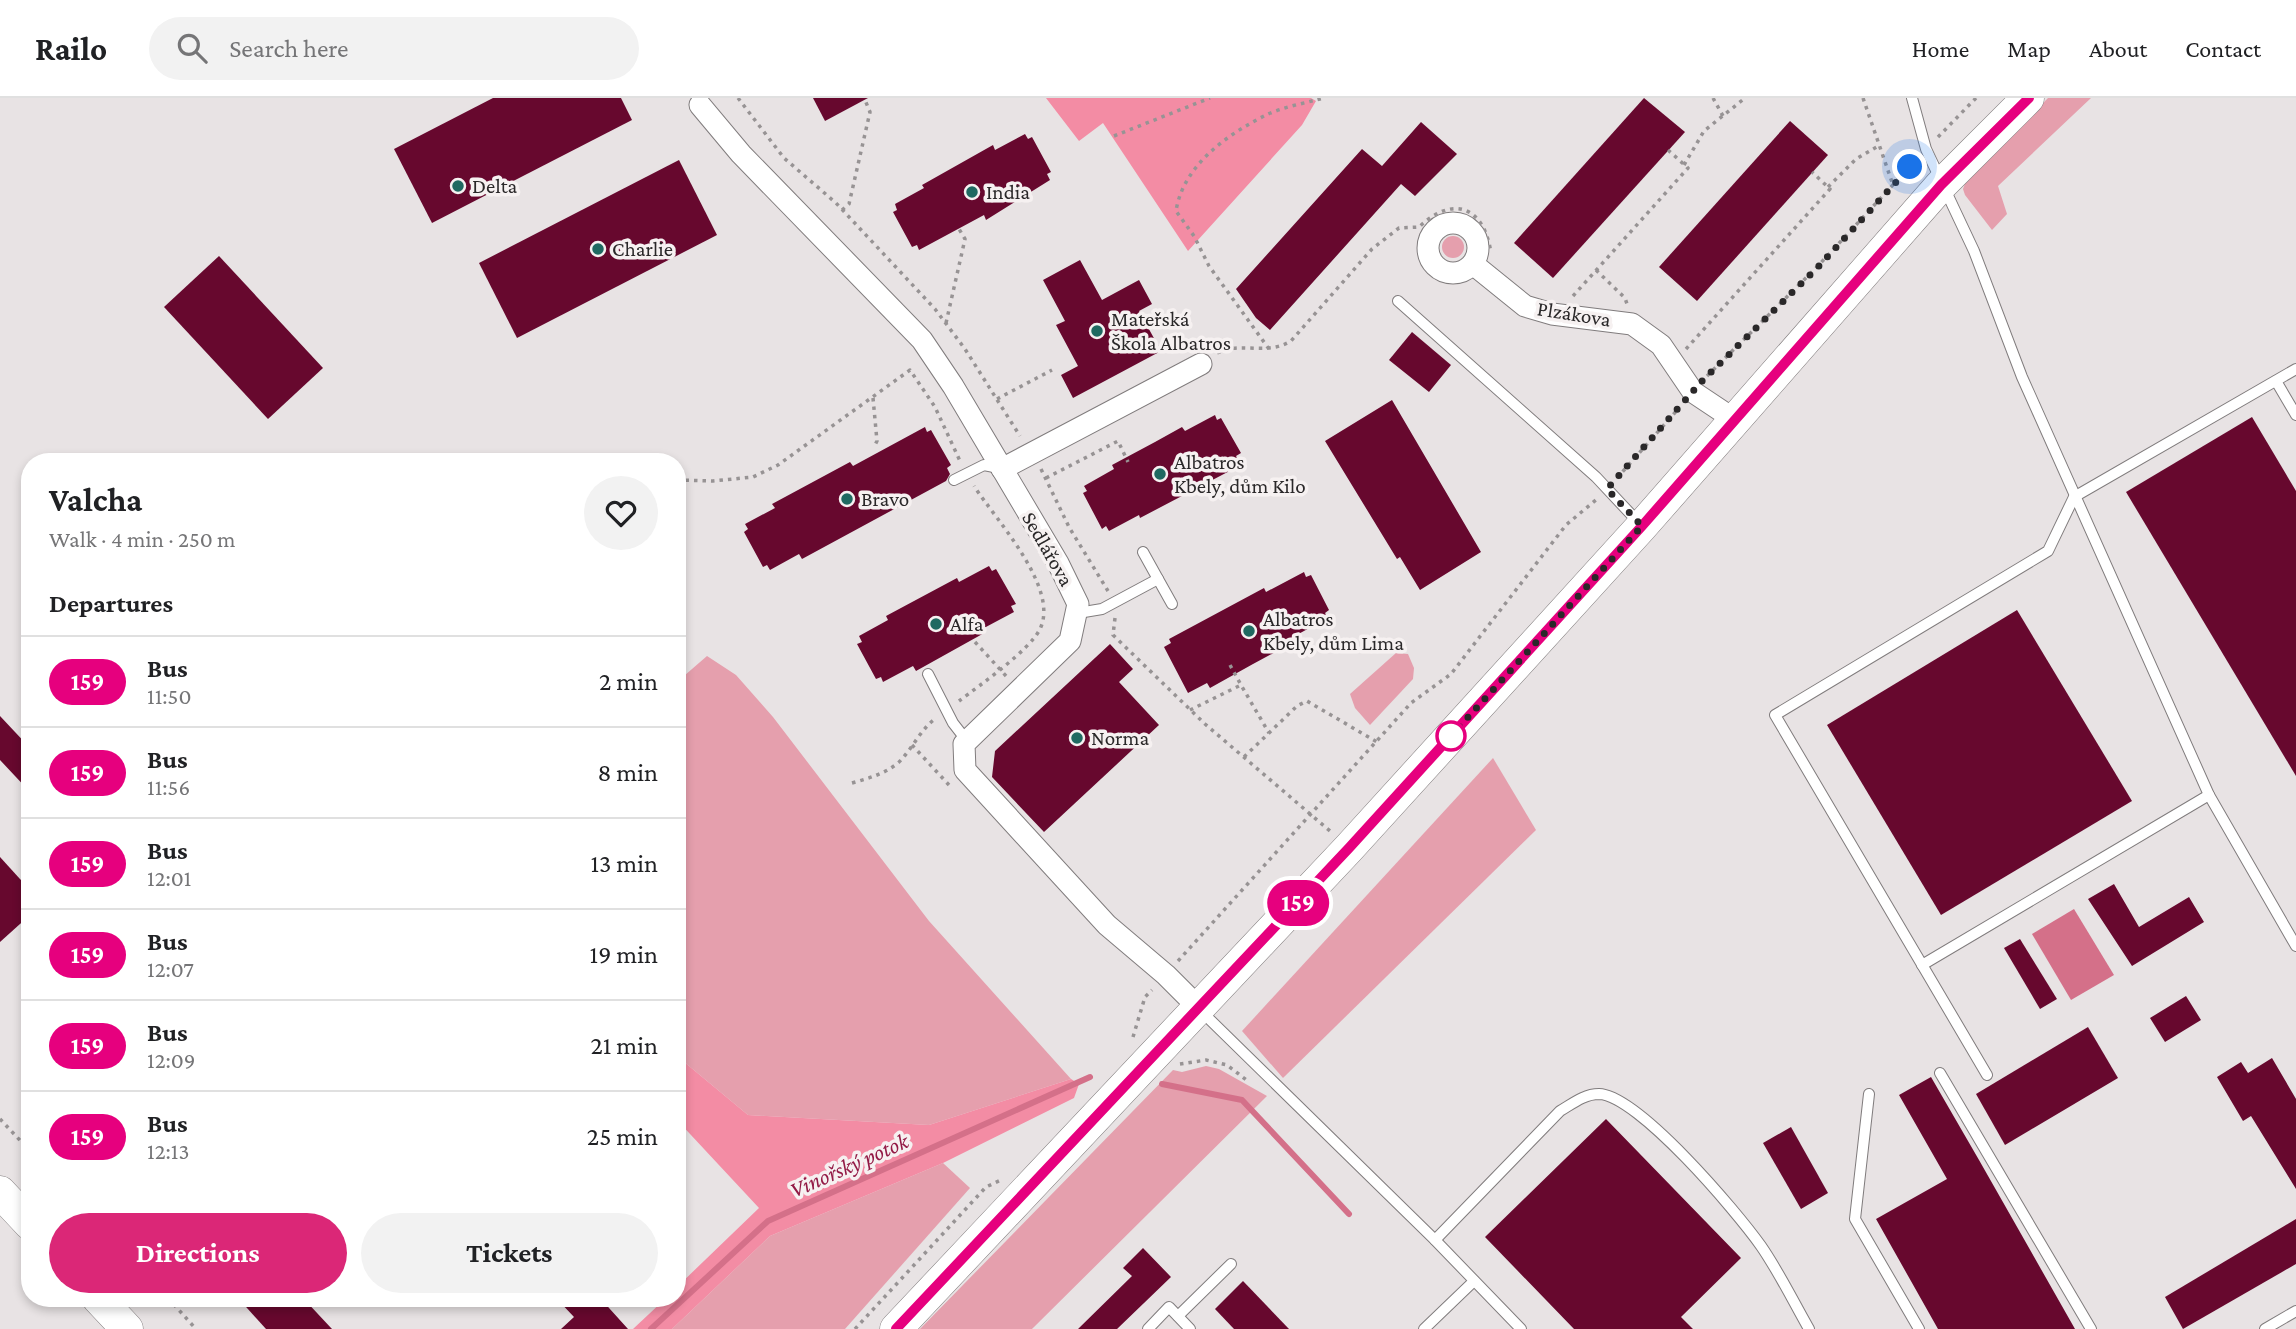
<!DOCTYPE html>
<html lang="en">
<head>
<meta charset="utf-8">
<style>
  :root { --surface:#fff; --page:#f2f2f2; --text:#202124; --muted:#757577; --line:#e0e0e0; --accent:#db2777 }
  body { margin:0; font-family:"Crimson Pro",serif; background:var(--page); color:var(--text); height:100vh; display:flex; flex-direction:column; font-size:26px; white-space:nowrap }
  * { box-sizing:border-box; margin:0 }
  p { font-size:23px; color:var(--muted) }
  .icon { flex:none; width:38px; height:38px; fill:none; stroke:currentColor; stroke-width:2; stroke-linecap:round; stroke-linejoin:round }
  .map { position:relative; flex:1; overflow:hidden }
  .details { position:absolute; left:21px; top:355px; width:665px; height:854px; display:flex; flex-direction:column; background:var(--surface); border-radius:28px; box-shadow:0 4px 10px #0003 }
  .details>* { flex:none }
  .badge { padding:0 14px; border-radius:23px; font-size:24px; line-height:46px }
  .you { position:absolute; width:35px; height:35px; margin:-18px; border:5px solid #fff; border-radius:50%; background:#1a73e8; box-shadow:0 0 0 10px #1a73e833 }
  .map>.badge { position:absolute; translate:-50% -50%; box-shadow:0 0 0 4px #fff }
  h2 { padding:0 28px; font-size:26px; line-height:63px }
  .round { display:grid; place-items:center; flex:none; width:74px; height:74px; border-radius:37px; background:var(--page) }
  .headline { display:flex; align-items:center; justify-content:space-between; height:119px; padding:0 28px }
  h1 { font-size:33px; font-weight:700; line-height:52px }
  .primary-button { display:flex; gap:14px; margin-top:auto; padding:14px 28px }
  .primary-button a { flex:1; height:80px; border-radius:42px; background:var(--accent); color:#fff; font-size:28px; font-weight:700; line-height:80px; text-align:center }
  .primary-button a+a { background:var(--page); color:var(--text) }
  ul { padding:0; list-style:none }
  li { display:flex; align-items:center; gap:21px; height:91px; padding:0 28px; border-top:2px solid var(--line) }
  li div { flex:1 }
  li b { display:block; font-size:26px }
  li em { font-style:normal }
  li .badge { min-width:77px; font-weight:700; text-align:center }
  header { display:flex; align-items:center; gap:42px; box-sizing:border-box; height:98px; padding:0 35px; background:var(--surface); border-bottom:2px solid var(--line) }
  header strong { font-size:33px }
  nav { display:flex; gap:38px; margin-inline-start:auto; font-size:24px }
  .search { width:490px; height:63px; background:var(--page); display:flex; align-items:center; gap:18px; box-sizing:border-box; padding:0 24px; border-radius:38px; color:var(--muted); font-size:26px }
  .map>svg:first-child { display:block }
  .green { fill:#e59fad }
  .forest { fill:#f38ca4 }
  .water { fill:#d47089 }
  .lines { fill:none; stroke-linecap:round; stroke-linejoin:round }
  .stream { stroke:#d47089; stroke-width:6 }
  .building { fill:#67082e }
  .lane-casing { stroke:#807c7d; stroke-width:12 }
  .street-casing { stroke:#807c7d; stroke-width:23 }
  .secondary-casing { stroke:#807c7d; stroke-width:33 }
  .path { stroke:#979394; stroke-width:3.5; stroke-dasharray:3.5 5; stroke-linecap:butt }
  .lane { stroke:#fff; stroke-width:10 }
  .street { stroke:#fff; stroke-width:21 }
  .secondary { stroke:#fff; stroke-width:32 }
  .line-casing { stroke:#fff; stroke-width:16 }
  .line { stroke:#e6007e; stroke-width:10 }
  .walk { stroke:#2a2829; stroke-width:7; stroke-dasharray:0 12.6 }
  .poi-dot { fill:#1f6961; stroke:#f6f1f1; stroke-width:2.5 }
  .stop-dot { fill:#fff; stroke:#e6007e; stroke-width:3.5 }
  .labels { text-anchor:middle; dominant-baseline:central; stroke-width:7; stroke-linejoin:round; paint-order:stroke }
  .poi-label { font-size:21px; fill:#2a2829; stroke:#f6f1f1; text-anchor:start }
  .street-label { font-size:21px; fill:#2a2829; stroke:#f6f1f1 }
  .water-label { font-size:23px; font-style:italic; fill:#931a46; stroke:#f6f1f1 }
</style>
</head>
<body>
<header>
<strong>Railo</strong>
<div class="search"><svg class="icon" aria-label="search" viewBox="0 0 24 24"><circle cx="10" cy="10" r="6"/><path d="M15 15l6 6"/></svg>Search here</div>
<nav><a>Home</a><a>Map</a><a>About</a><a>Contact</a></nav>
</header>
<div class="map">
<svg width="2296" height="1231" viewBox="0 0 2296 1231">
  <rect width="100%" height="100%" fill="#e8e3e4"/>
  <g class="green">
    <polygon points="2048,0 2091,0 1998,88 2007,116 1992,132 1965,97 1963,91 1966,83"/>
    <circle cx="1453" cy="149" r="11"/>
    <polygon points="1396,555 1408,556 1414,570 1413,581 1370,627 1355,610 1350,596"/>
    <polygon points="707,558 736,577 773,619 929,823 1071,981 929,1027 748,1017 677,958 677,584"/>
    <polygon points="1493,660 1536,732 1283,980 1242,933"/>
    <polygon points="1206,968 1219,971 1267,998 1032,1231 920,1231 1173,972 1182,974"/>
    <polygon points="943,1065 970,1090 845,1231 672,1231 770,1138"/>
  </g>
  <g class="forest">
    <polygon points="1046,0 1311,0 1316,3 1302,27 1188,153 1103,25 1079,43"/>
    <polygon points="677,958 748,1017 929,1027 1071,981 1079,986 1074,1000 943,1065 770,1138 672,1231 633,1231 665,1201 677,1200 677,1189 759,1110 677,1022"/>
  </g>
  <polygon class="water" points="2074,811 2114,877 2071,902 2032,836"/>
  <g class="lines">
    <g class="stream">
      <polyline points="1162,986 1242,1002 1349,1116"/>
      <polyline points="651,1231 768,1123 1090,979"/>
    </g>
  </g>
  <g class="building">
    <polygon points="493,0 621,0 632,22 432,125 394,51"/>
    <polygon points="813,0 868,0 825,23"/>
    <polygon points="1644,0 1685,34 1553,180 1514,145"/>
    <polygon points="1790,23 1828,57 1697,203 1659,169"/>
    <polygon points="1421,24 1457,56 1415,98 1401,86 1270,232 1256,220 1236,191 1362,51 1382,68"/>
    <polygon points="1025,36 1028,41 1032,39 1051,74 1047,76 1050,82 986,122 984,117 919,152 917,147 912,149 893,114 897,112 895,106 924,90 922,87 993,47 995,52"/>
    <polygon points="679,62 717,137 517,240 479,165"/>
    <polygon points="219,158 323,270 268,321 164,209"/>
    <polygon points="1080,162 1102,202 1139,182 1152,206 1139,213 1161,253 1073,300 1061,277 1078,268 1056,227 1065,223 1043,182"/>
    <polygon points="1412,234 1451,267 1429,294 1389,262"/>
    <polygon points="1392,302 1481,454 1420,492 1400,459 1397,461 1325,343"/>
    <polygon points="1215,317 1217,322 1221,320 1241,355 1236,358 1241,367 1140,420 1139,417 1109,433 1106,428 1102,431 1083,395 1087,393 1084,388 1114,371 1112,367 1155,344 1182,329 1185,333"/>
    <polygon points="2252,319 2296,393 2296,678 2126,394"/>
    <polygon points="925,329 927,334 931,332 951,367 947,370 950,376 946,383 802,461 799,456 770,472 767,467 763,469 744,434 748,431 745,426 775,410 772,406 850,364 853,368"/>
    <polygon points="989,468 992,473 996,471 1016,506 1011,508 1014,514 984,530 986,534 916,573 913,568 883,584 881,579 876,581 857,546 862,544 859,538 888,522 886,518 914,503 957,480 959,484"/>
    <polygon points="1304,474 1306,479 1311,477 1329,512 1325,515 1328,520 1291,540 1294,544 1253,566 1210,590 1207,585 1188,595 1164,549 1171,545 1169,541 1264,490 1266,494"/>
    <polygon points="2017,512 2132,703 1941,817 1827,627"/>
    <polygon points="1110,546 1133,571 1119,584 1159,627 1044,734 992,679 995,653"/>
    <polygon points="0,618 30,650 30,694 0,662"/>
    <polygon points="0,759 30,792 30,817 0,844"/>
    <polygon points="2114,786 2139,829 2189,799 2204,824 2132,868 2088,801"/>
    <polygon points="2020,841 2057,901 2040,911 2004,850"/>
    <polygon points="2186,898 2201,922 2165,944 2150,920"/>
    <polygon points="2088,929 2118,980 2005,1047 1976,996"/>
    <polygon points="2272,960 2296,1001 2296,1091 2251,1018 2243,1023 2217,979 2241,964 2248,975"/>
    <polygon points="1931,979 1979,1062 2075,1231 1938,1231 1876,1121 1947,1081 1899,997"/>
    <polygon points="1606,1021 1741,1160 1681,1219 1693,1231 1574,1231 1485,1139"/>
    <polygon points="1791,1029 1828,1095 1801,1111 1763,1045"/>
    <polygon points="2296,1121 2296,1166 2183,1231 2165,1199"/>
    <polygon points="1143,1150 1171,1179 1117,1231 1078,1231 1132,1178 1123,1170"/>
    <polygon points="1243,1183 1267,1208 1289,1231 1234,1231 1215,1211"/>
    <polygon points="238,1200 303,1200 332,1231 266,1231"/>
    <polygon points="556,1200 600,1200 628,1231 561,1231 574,1219"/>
  </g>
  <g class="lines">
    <g class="lane-casing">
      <g id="lane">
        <polyline points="1912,0 1926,51 1974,153 2022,279 2209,697 2296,848"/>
        <polyline points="1398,203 1596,379 1640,426"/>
        <polyline points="2276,283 2296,317"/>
        <polyline points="954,382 984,367 999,370"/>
        <polyline points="1158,481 1172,506"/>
        <polyline points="1078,515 1102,511 1158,481 1143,454"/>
        <polyline points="928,576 953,625 967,643"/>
        <polyline points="1922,867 2209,697"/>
        <polyline points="1200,912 1435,1142 1521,1231"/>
        <polyline points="1940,975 2091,1231"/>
        <polyline points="1987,977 1775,617 2048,453 2074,399 2296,271"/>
        <polyline points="1869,996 1855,1121 1919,1231"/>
        <path d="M1435 1142 1560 1013C1572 1006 1584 996 1599 996 1638 997 1737 1114 1761 1148 1779 1174 1793 1203 1809 1231"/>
        <polyline points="1178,1218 1231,1166"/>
        <polyline points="1148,1231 1169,1209 1190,1231"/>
        <polyline points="1424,1231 1474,1183"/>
        <polyline points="2265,1231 2296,1213"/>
      </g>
    </g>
    <g class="street-casing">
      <g id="street">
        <polyline points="700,7 741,56 922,242 953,288 1058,465 1078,506 1070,543 964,646 965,672 1107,827 1166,877 1199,910"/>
        <circle cx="1453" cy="150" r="25"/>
        <polyline points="1473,166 1525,208 1552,216 1632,226 1661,247 1693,294 1735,322"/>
        <polyline points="1002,371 1201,266"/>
      </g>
    </g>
    <g class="secondary-casing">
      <g id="secondary">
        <polyline points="0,1094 30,1126"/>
        <polyline points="98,1200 127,1231"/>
        <polyline points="896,1231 1349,750 1642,428 1941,87 2028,0"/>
      </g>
    </g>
    <g class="path">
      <polyline points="738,0 784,60 836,105 935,211 965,251 1020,338"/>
      <polyline points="1713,0 1723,18"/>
      <polyline points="1863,0 1893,87"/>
      <polyline points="1114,38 1210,0"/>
      <polyline points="1938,39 1976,0"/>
      <polyline points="1684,67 1704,33 1745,0"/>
      <polyline points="1828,89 1856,61 1880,47"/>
      <polyline points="842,112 849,106 870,14 865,2"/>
      <polyline points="1596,172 1625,200 1627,206"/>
      <polyline points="1573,198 1688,70 1668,52"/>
      <polyline points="946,225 965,141 959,131"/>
      <path d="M1269 251 1209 168 1194 138 1176 113C1183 68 1226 37 1266 17 1283 9 1305 5 1324 0"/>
      <polyline points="1686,251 1830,91 1812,74"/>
      <path d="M1217 255C1241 243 1266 258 1291 243L1372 151 1399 130 1419 129C1454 96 1484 109 1491 155"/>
      <polyline points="1707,278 1817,169 1916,62"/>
      <polyline points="873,300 877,343 874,349"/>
      <polyline points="997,301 1052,272"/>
      <polyline points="1041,371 1069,429 1108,493"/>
      <polyline points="1046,380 1118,343 1128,364"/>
      <polyline points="1617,380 1679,310"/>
      <polyline points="677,382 713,383 753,379 778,367 910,272 935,309 960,363"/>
      <polyline points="1115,520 1113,537 1205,626 1330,733"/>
      <polyline points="975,544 1007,579"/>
      <polyline points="1230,567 1241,587"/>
      <path d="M959 603C980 587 1029 553 1040 531 1060 490 996 422 974 388"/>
      <polyline points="1190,612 1241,587 1269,635"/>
      <polyline points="912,647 949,687"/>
      <polyline points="1244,659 1297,608 1307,603 1377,644"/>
      <path d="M852 685C869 680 885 676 899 664 913 650 920 632 936 620"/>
      <polyline points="1178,863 1411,605 1451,576 1566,427 1597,401"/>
      <polyline points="1133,939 1145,899 1152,892"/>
      <polyline points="1180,966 1206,962 1227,967 1249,984"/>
      <polyline points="0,1021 30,1053"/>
      <polyline points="168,1200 196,1231"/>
      <polyline points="855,1231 986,1089 1001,1082"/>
    </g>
    <use href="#lane" class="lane"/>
    <use href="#street" class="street"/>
    <use href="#secondary" class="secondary"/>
  </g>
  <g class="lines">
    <g class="line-casing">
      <polyline id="line" points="896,1231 1349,750 1642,428 1941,87 2029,0"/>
    </g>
    <use href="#line" class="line"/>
    <polyline class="walk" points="1451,638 1642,428 1607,391 1702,283 1818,169 1910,69"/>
  </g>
  <g class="poi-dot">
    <circle cx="458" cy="88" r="7"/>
    <circle cx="972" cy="94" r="7"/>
    <circle cx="598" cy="151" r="7"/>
    <circle cx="1097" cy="233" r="7"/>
    <circle cx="1160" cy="376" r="7"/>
    <circle cx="847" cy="401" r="7"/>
    <circle cx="936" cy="526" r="7"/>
    <circle cx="1249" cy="533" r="7"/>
    <circle cx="1077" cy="640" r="7"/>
  </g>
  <circle class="stop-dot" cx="1451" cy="638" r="14"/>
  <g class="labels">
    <g class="poi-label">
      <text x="472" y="88">Delta</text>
      <text x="986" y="94">India</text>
      <text x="612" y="151">Charlie</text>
      <text x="1111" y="221">Mateřská<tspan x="1111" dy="24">Škola Albatros</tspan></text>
      <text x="1174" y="364">Albatros<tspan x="1174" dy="24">Kbely, dům Kilo</tspan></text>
      <text x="861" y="401">Bravo</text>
      <text x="1263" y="521">Albatros<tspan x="1263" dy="24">Kbely, dům Lima</tspan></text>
      <text x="950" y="526">Alfa</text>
      <text x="1091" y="640">Norma</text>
    </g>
    <g class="street-label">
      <text transform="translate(1574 216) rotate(9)">Plzákova</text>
      <text transform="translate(1048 451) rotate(60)">Sedlářova</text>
    </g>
    <g class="water-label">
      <text transform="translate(849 1067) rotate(-24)">Vinořský potok</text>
    </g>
  </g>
</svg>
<div class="you" style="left:1910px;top:69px"></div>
<b class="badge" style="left:1298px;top:805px;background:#e6007e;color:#fff">159</b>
<section class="details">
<div class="headline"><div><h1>Valcha</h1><p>Walk · 4 min · 250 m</p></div><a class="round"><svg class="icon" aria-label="heart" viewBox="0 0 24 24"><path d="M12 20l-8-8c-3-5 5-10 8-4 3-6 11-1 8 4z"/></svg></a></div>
<h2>Departures</h2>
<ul>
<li><span class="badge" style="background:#e6007e;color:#fff">159</span><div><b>Bus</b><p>11:50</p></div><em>2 min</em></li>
<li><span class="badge" style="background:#e6007e;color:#fff">159</span><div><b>Bus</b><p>11:56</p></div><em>8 min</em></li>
<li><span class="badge" style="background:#e6007e;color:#fff">159</span><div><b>Bus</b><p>12:01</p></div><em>13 min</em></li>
<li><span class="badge" style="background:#e6007e;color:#fff">159</span><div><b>Bus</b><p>12:07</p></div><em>19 min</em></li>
<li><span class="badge" style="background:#e6007e;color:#fff">159</span><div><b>Bus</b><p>12:09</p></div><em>21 min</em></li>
<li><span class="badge" style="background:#e6007e;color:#fff">159</span><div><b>Bus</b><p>12:13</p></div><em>25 min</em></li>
</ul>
<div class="primary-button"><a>Directions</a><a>Tickets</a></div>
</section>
</div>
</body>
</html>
